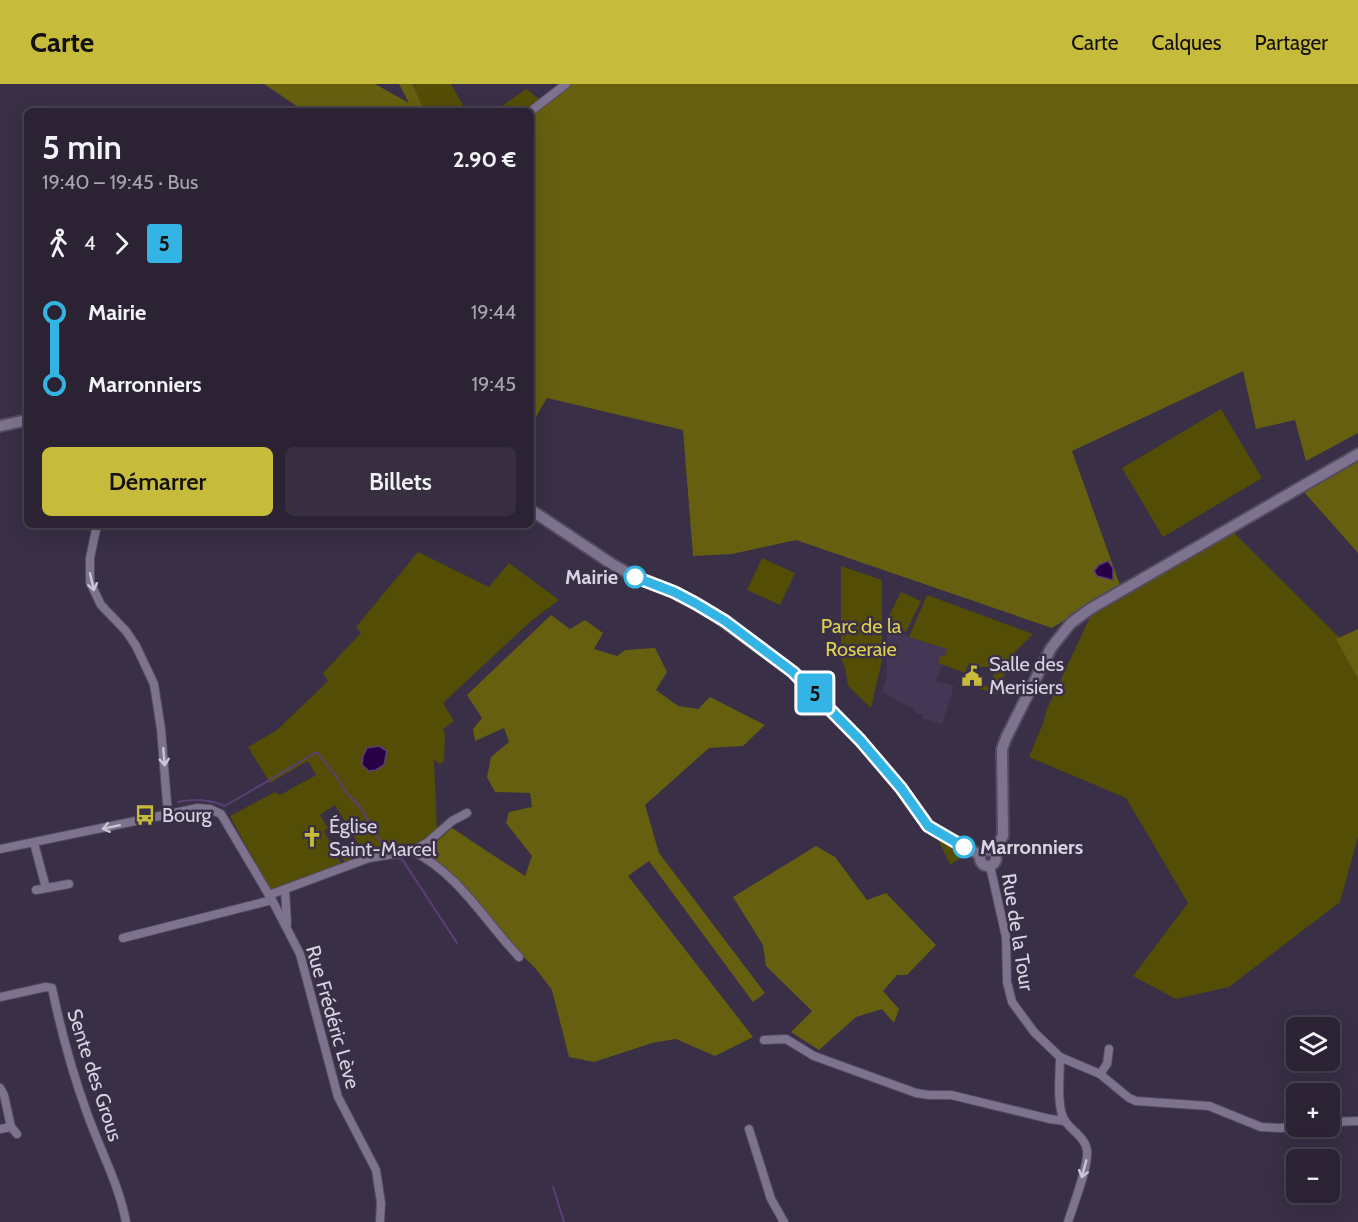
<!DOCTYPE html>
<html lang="fr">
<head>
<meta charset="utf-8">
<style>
  :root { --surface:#2b2334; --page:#372f40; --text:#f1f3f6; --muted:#a6a4ac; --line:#47404f; --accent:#c7bb3b }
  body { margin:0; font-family:Cabin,sans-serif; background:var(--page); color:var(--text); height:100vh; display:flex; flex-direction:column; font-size:22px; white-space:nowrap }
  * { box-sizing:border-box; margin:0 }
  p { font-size:20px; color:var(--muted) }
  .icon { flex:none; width:33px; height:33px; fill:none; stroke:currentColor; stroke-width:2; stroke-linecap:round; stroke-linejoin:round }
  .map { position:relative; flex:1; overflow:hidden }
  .side { position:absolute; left:24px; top:24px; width:510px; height:420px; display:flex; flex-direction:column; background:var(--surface); border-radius:9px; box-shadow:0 6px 24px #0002,0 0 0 2px var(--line) }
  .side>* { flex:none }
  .badge { padding:0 12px; border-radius:4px; font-size:21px; line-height:39px }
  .fabs { position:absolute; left:1286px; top:933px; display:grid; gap:12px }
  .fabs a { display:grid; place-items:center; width:54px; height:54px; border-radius:9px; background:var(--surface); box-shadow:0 6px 24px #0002,0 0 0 2px var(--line); font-size:30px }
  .map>.badge { position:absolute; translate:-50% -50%; box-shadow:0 0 0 3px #fff }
  .legs { display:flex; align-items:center; gap:9px; height:66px; padding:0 18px; font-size:20px }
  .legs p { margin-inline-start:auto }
  .summary { display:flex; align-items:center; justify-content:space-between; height:102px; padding:0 18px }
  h1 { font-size:33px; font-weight:600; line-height:45px }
  .action { display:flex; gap:12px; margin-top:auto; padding:12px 18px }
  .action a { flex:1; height:69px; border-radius:9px; background:var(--accent); color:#111; font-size:24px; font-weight:600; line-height:69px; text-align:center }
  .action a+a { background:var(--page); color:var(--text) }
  ul { padding:0 18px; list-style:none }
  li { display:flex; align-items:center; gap:21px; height:72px; font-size:22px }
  li i { display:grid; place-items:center; width:9px; height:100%; margin:0 8px; background:currentColor }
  li i::after { content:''; width:15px; height:15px; margin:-8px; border:4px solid; border-radius:50%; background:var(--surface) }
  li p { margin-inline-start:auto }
  li:first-child i { background:linear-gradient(#0000 50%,currentColor 0) }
  li:last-child i { background:linear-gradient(currentColor 50%,#0000 0) }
  header { display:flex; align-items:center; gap:36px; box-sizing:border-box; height:84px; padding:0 30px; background:var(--accent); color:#111 }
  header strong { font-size:28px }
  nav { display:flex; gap:33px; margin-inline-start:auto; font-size:21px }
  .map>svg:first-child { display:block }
  .built { fill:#443755 }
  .green { fill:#534d06 }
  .forest { fill:#665f0f }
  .water { fill:#270046; stroke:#5c3f75; stroke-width:1.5 }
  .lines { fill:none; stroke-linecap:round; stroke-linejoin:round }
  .stream { stroke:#5c3f75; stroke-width:2 }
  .street-casing { stroke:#544b5f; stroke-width:10 }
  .secondary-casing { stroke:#544b5f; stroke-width:14 }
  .street { stroke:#7d738e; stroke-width:8 }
  .secondary { stroke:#7d738e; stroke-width:10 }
  .oneway { stroke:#cbc5d5 }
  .line-1-casing { stroke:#fff; stroke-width:14 }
  .line-1 { stroke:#34b4e4; stroke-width:9 }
  .stop-1-dot { fill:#fff; stroke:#34b4e4; stroke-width:3 }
  .labels { text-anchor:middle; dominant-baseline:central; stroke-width:5; stroke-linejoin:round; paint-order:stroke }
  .stop-label { font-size:20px; font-weight:bold; fill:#d9d3e2; stroke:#392f46; text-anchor:end }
  .park-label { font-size:20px; fill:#ddd14f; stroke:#392f46 }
  .poi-label { font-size:20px; fill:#d9d3e2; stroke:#392f46; text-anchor:start }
  .street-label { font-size:20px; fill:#d9d3e2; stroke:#392f46 }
</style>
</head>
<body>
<header>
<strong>Carte</strong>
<nav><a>Carte</a><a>Calques</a><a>Partager</a></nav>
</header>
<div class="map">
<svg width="1358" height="1138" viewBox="0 0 1358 1138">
  <rect width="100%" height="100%" fill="#392f46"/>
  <polygon class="built" points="887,542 909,553 947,565 945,572 938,579 942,580 936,597 954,602 942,640 922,634 923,631 914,628 915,625 903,620 882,608 887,594"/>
  <g class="green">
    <polygon points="412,0 451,0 466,27 425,27"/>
    <polygon points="526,5 543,18 531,27 495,27"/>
    <polygon points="1221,325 1262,394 1163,453 1122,384"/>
    <polygon points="1233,448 1344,558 1358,586 1358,753 1340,818 1229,903 1176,915 1133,892 1188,819 1126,714 1029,673 1044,637 1046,627 1091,531"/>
    <path d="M418 468 489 503 509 479 559 516 530 538 443 619 454 637 443 645 445 650 444 678 440 680 434 676 437 745C419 764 405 761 382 768 370 773 359 778 347 783L340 770 359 761 335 721 320 731 328 744 324 747 342 781 270 807 230 732 275 708 280 711 316 691 308 677 270 699 248 663 277 646 328 597 323 589 361 549 356 543Z"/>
    <polygon points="762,474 795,489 780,521 747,506"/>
    <polygon points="841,482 882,496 882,576 871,624 848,602 845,583 841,575"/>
    <polygon points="901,508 921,517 906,548 886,538"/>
    <polygon points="927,511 1033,550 1015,568 1009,584 1007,584 997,610 980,605 982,600 989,603 995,587 992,586 992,583 973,583 968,581 965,589 938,579 941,571 945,572 947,565 909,553"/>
    <polygon points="936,751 967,769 950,781"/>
  </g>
  <g class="forest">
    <polygon points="264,0 375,0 409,19 399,0 412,0 425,27 304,27"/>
    <polygon points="566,0 1358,0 1358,349 1306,377 1295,336 1256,345 1243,287 1072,367 1120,501 1052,544 796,456 732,470 693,472 683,346 547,314 531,341 531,27"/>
    <polygon points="1358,378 1358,469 1304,408"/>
    <polygon points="551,531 570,545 585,536 603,549 594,565 617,572 625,566 655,564 667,588 656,606 678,622 698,625 710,613 765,641 743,662 709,664 645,721 659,769 765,909 753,918 649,777 628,792 753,953 715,972 676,955 652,959 594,978 569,973 552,906 536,885 515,864 454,791 420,767 434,760 452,744 525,792 532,772 506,739 509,728 532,723 530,709 495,708 487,693 491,673 509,658 504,644 475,657 473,645 482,634 467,611"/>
    <polygon points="1358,545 1358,595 1336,555"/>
    <polygon points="816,762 835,773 867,816 886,809 936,861 907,891 897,891 883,907 899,925 894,939 882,925 856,933 819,966 791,948 812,927 766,882 763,861 733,813"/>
  </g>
  <g class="water">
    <polygon points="1108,477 1113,484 1113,496 1097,492 1094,487 1099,481"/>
    <polygon points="379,662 387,667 384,681 376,686 369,687 362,681 363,672 367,664"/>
  </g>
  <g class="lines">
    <g class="stream">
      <path d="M178 718C196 715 208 715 225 722L317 668 336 692 345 707 361 724 385 765"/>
      <polyline points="393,774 402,775 457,859"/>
      <polyline points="553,1103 564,1138"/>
    </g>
    <g class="street-casing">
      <g id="street">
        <polyline points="531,27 566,0"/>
        <polyline points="97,441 90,474 90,498 101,521 126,547 136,562 154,600 161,645 168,731"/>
        <polyline points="34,759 46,804"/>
        <polyline points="0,765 198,724 210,725 221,730 272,816 300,870 338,1013 376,1086 381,1119 380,1138"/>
        <path d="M412 767C458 789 484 836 519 873"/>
        <polyline points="990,782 1006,853 1007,898 1012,918 1034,948 1060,973 1100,990 1129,1014 1136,1017 1209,1022 1261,1043 1281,1044 1296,1042"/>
        <polyline points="36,806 69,800"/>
        <polyline points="285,806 287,840"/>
        <polyline points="269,811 369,774 412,767 428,758 452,737 467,729"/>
        <polyline points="123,854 272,816"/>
        <path d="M0 913 46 903 52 904C61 947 72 988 87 1029 100 1066 119 1100 126 1138"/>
        <polyline points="764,956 786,955 814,972 916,1009 929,1011 951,1011 1050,1035 1065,1037"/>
        <path d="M1060 973C1060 990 1056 1024 1065 1037 1072 1047 1086 1054 1087 1067 1089 1081 1073 1122 1068 1138"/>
        <polyline points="1100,990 1107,980 1109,965"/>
        <polyline points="0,1004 4,1011 11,1043"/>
        <polyline points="1329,1038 1358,1037"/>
        <polyline points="0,1045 11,1043 17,1050"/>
        <polyline points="749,1045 771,1115 784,1138"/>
      </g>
    </g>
    <g class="secondary-casing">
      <g id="secondary">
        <polyline points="0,342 27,336"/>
        <polyline points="531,426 612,480 635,493 674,508 712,529 793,588 860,656 901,704 928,742 980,771"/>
        <circle cx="988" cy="774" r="8"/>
        <polyline points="994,768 1003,752 1002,665 1006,654 1051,564 1071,539 1090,525 1358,370"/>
      </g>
    </g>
    <use href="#street" class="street"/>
    <use href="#secondary" class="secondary"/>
  </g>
  <defs><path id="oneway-shaft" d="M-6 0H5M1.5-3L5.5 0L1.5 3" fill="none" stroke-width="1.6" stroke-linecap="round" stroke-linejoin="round" transform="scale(1.5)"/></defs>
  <g class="oneway">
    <use href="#oneway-shaft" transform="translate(92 498) rotate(77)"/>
    <use href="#oneway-shaft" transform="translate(164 673) rotate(85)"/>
    <use href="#oneway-shaft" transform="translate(111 743) rotate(168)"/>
    <use href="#oneway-shaft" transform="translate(1084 1085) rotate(105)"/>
  </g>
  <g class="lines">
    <g class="line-1-casing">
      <polyline id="line-1" points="635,493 674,508 695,519 725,537 793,588 860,656 901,704 928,742 964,763"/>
    </g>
    <use href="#line-1" class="line-1"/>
  </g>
  <defs>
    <g id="civic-bare" transform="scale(1.62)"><path d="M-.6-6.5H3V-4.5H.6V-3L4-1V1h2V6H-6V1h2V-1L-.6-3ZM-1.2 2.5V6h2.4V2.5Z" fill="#c7bb3b" stroke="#392f46" stroke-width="2.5" paint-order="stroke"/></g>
    <g id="bus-bare" transform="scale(1.62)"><path d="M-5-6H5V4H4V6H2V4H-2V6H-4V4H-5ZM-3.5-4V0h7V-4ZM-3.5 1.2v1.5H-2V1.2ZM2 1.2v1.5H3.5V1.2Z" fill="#c7bb3b" stroke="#392f46" stroke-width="2.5" paint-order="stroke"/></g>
    <g id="church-bare" transform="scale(1.62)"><path d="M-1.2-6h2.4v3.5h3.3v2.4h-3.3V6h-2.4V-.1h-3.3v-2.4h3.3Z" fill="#c7bb3b" stroke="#392f46" stroke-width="2.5" paint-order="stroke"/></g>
  </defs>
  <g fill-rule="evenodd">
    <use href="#civic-bare" x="972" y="592"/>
    <use href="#bus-bare" x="145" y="731"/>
    <use href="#church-bare" x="312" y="753"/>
  </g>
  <g class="stop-1-dot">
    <circle cx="635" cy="493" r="10"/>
    <circle cx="964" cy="763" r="10"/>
  </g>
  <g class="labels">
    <g class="stop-label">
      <text x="618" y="493">Mairie</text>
      <text x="980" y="763" text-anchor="start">Marronniers</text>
    </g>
    <g class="park-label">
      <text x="861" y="542">Parc de la<tspan x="861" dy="23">Roseraie</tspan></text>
    </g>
    <g class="poi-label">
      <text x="989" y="580">Salle des<tspan x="989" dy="23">Merisiers</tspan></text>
      <text x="162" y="731">Bourg</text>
      <text x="329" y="742">Église<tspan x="329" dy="23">Saint-Marcel</tspan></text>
    </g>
    <g class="street-label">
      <text transform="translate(1018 848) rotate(81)">Rue de la Tour</text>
      <text transform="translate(333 933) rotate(74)">Rue Frédéric Lève</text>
      <text transform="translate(95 991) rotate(72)">Sente des Grous</text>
    </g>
  </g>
</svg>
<div class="fabs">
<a><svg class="icon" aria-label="layers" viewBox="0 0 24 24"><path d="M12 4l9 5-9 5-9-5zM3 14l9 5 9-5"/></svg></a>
<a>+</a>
<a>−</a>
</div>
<b class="badge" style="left:815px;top:609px;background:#34b4e4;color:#111">5</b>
<section class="side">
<div class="summary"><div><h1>5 min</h1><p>19:40 – 19:45 · Bus</p></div><b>2.90 €</b></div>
<div class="legs"><svg class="icon" aria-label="walk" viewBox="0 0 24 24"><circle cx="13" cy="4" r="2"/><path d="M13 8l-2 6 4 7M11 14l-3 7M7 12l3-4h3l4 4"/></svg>4<svg class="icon" aria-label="forward" viewBox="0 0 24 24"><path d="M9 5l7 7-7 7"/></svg><b class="badge" style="background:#34b4e4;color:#111">5</b></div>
<ul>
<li><i style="color:#34b4e4"></i><b>Mairie</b><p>19:44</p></li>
<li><i style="color:#34b4e4"></i><b>Marronniers</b><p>19:45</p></li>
</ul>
<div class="action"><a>Démarrer</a><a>Billets</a></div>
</section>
</div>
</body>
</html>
